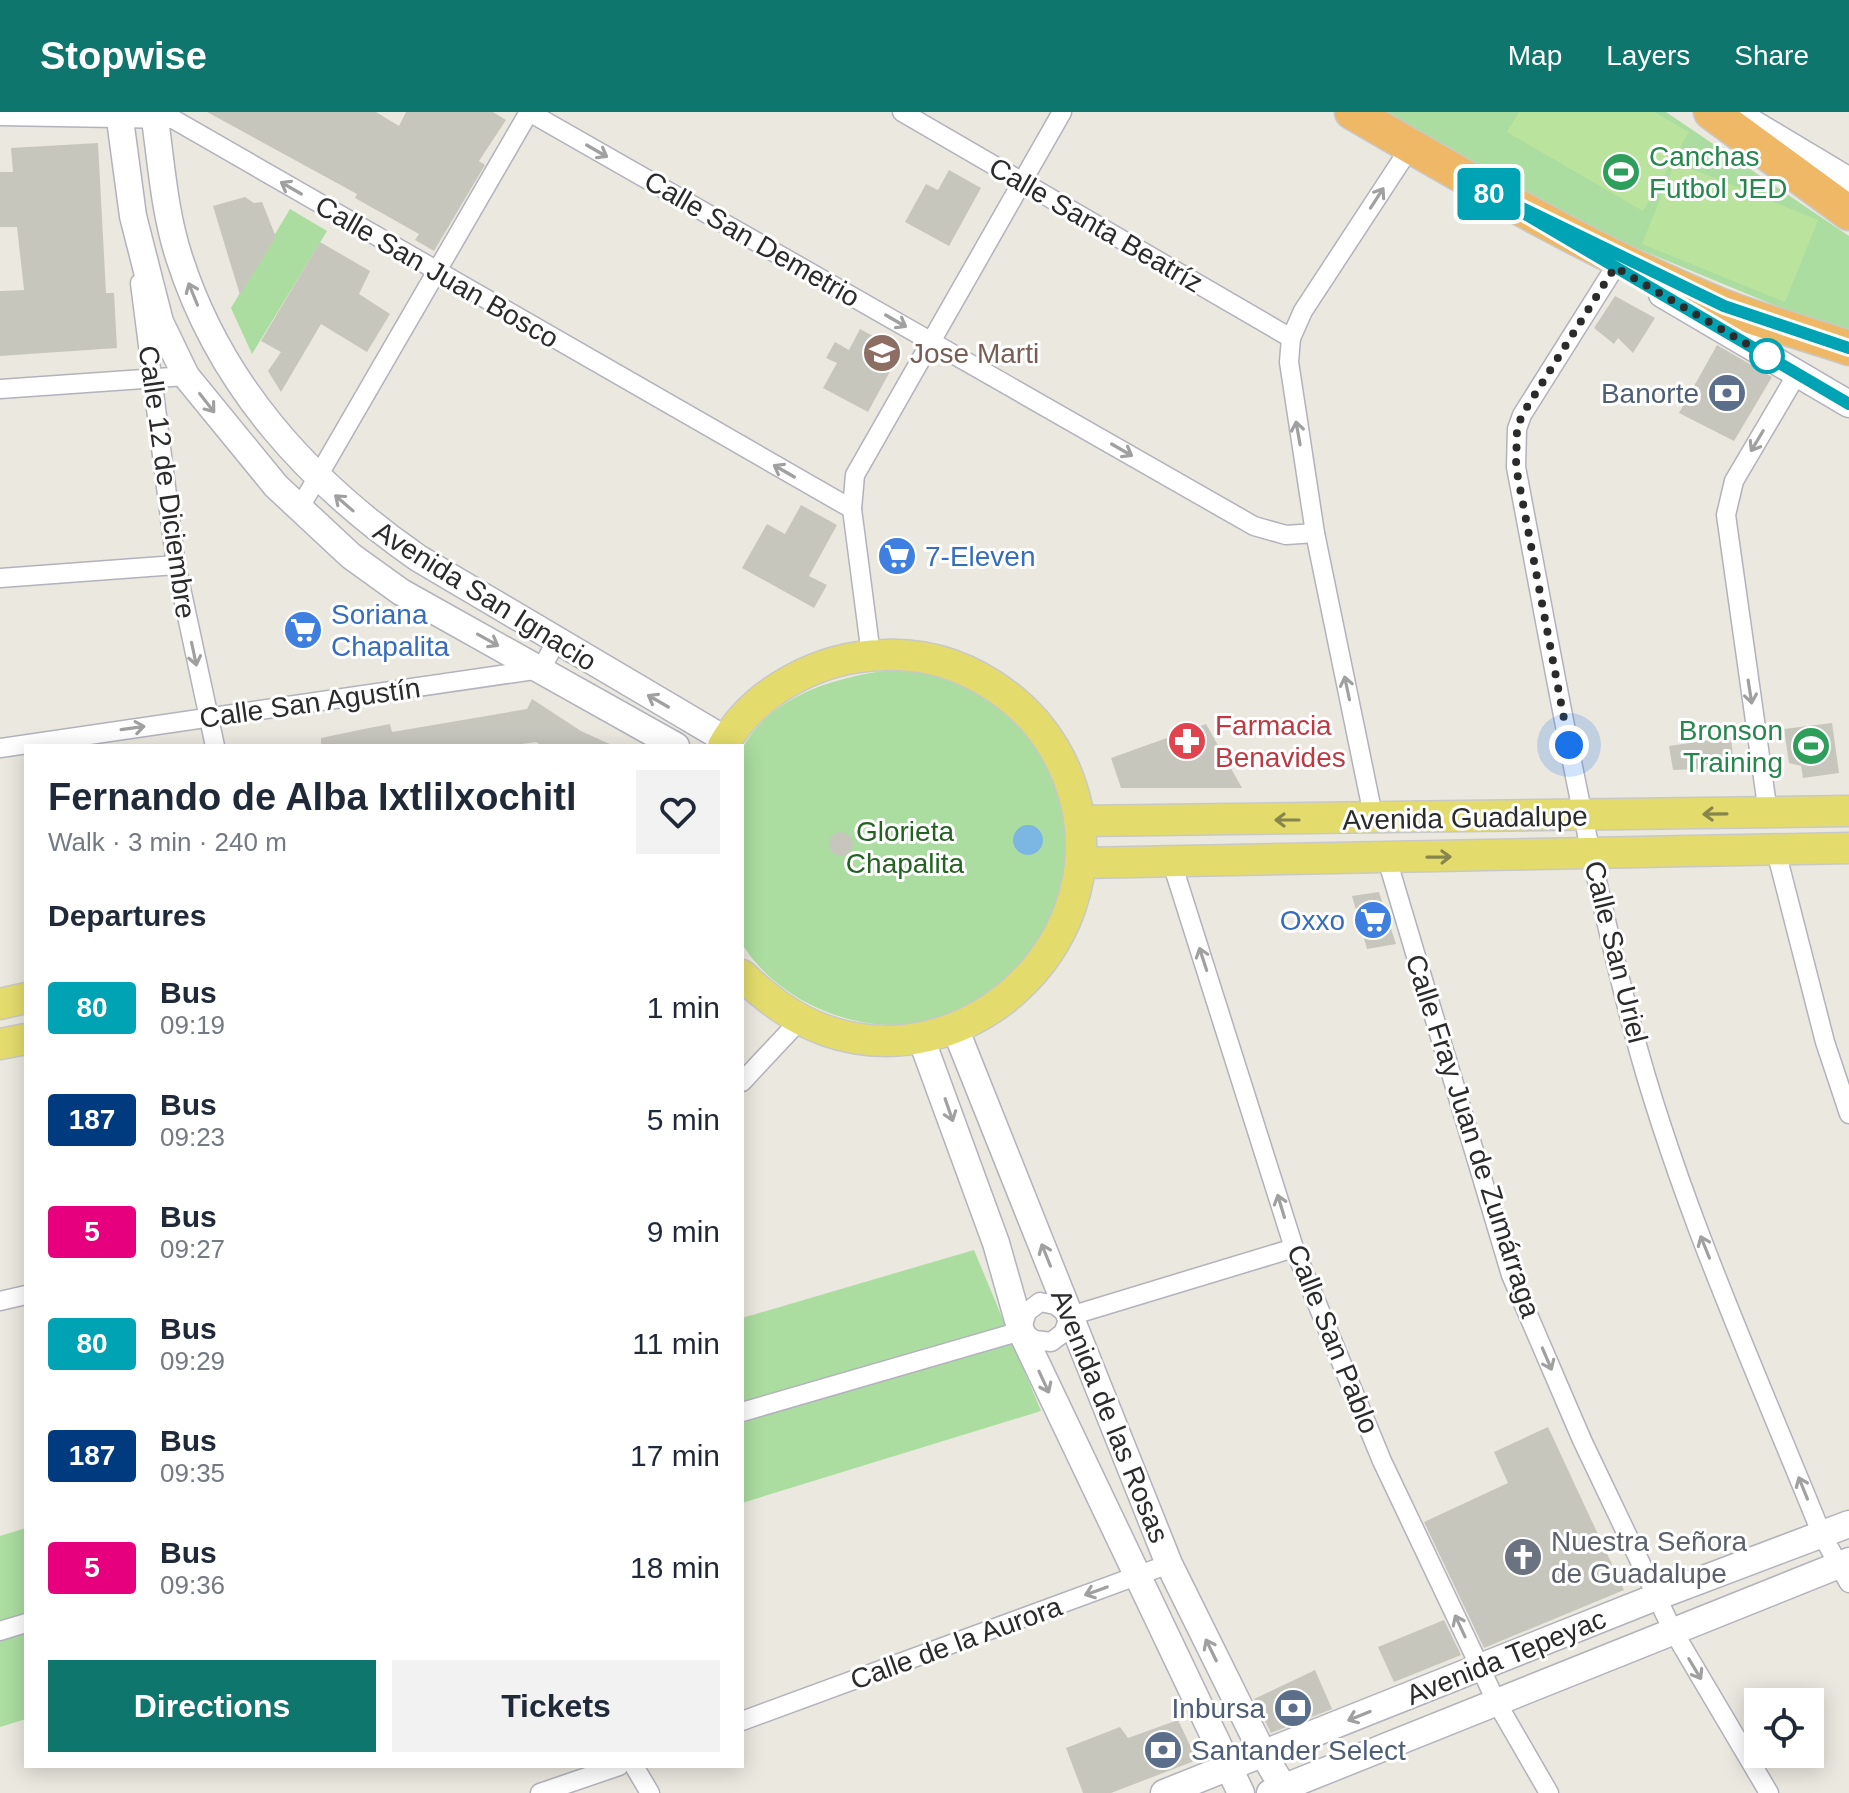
<!DOCTYPE html>
<html lang="en">
<head>
<meta charset="utf-8">
<style>
  :root { --surface:#fff; --page:#f2f2f3; --text:#1f2937; --muted:#747a83; --accent:#0f766e }
  body { margin:0; font-family:Helvetica,sans-serif; background:var(--page); color:var(--text); height:100vh; display:flex; flex-direction:column; font-size:30px; white-space:nowrap }
  * { box-sizing:border-box; margin:0 }
  p { font-size:26px; color:var(--muted) }
  .icon { flex:none; width:44px; height:44px; fill:none; stroke:currentColor; stroke-width:2; stroke-linecap:round; stroke-linejoin:round }
  .map { position:relative; flex:1; overflow:hidden }
  .sheet { position:absolute; left:24px; top:632px; width:720px; height:1024px; display:flex; flex-direction:column; background:var(--surface); border-radius:0px; box-shadow:0 4px 20px #0003 }
  .sheet>* { flex:none }
  .badge { padding:0 16px; border-radius:6px; font-size:28px; line-height:52px }
  .fabs { position:absolute; left:1744px; top:1576px; display:grid; gap:16px }
  .fabs a { display:grid; place-items:center; width:80px; height:80px; border-radius:0px; background:var(--surface); box-shadow:0 4px 20px #0003; font-size:40px }
  .you { position:absolute; width:40px; height:40px; margin:-20px; border:6px solid #fff; border-radius:50%; background:#1a73e8; box-shadow:0 0 0 12px #1a73e833 }
  .map>.badge { position:absolute; translate:-50% -50%; box-shadow:0 0 0 4px #fff }
  h2 { padding:0 24px; font-size:30px; line-height:72px }
  .round { display:grid; place-items:center; flex:none; width:84px; height:84px; border-radius:0px; background:var(--page) }
  .overview { display:flex; align-items:center; justify-content:space-between; height:136px; padding:0 24px }
  h1 { font-size:38px; font-weight:700; line-height:60px }
  .action { display:flex; gap:16px; margin-top:auto; padding:16px 24px }
  .action a { flex:1; height:92px; border-radius:0px; background:var(--accent); color:#fff; font-size:32px; font-weight:700; line-height:92px; text-align:center }
  .action a+a { background:var(--page); color:var(--text) }
  ul { padding:0; list-style:none }
  li { display:flex; align-items:center; gap:24px; height:112px; padding:0 24px }
  li div { flex:1 }
  li b { display:block; font-size:30px }
  li em { font-style:normal }
  li .badge { min-width:88px; font-weight:700; text-align:center }
  header { display:flex; align-items:center; gap:48px; box-sizing:border-box; height:112px; padding:0 40px; background:var(--accent); color:#fff }
  header strong { font-size:38px }
  nav { display:flex; gap:44px; margin-inline-start:auto; font-size:28px }
  .map>svg:first-child { display:block }
  .green { fill:#abdda0 }
  .pitch { fill:#bae39d }
  .water { fill:#7cb6e3 }
  .building { fill:#c7c6bd }
  .lines { fill:none; stroke-linecap:round; stroke-linejoin:round }
  .street-casing { stroke:#b2b2bd; stroke-width:21 }
  .secondary-casing { stroke:#b2b2bd; stroke-width:29 }
  .primary-casing { stroke:#c8c8c8; stroke-width:33 }
  .highway-casing { stroke:#c8c8c8; stroke-width:37 }
  .street { stroke:#fff; stroke-width:18 }
  .secondary { stroke:#fff; stroke-width:26 }
  .primary { stroke:#e3dc6c; stroke-width:30 }
  .highway { stroke:#efb866; stroke-width:34 }
  .oneway { stroke:#a0a0a0 }
  .oneway2 { stroke:#87844c }
  .line-casing { stroke:#fff; stroke-width:18 }
  .line { stroke:#00a3b4; stroke-width:12 }
  .walk { stroke:#2b2b2b; stroke-width:8; stroke-dasharray:0 14.4 }
  .stop-dot { fill:#fff; stroke:#00a3b4; stroke-width:4 }
  .labels { text-anchor:middle; dominant-baseline:central; stroke-width:6; stroke-linejoin:round; paint-order:stroke }
  .leisure-label { font-size:28px; fill:#27864d; stroke:#fff; text-anchor:start }
  .street-label { font-size:28px; fill:#2b2b2b; stroke:#fff }
  .education-label { font-size:28px; fill:#785e54; stroke:#fff; text-anchor:start }
  .service-label { font-size:28px; fill:#4e5e75; stroke:#fff; text-anchor:end }
  .shop-label { font-size:28px; fill:#366cbe; stroke:#fff; text-anchor:start }
  .health-label { font-size:28px; fill:#be3a42; stroke:#fff; text-anchor:start }
  .park-label { font-size:28px; fill:#246221; stroke:#fff }
  .worship-label { font-size:28px; fill:#5b616d; stroke:#fff; text-anchor:start }
</style>
</head>
<body>
<header>
<strong>Stopwise</strong>
<nav><a>Map</a><a>Layers</a><a>Share</a></nav>
</header>
<div class="map">
<svg width="1849" height="1681" viewBox="0 0 1849 1681">
  <rect width="100%" height="100%" fill="#ebe8df"/>
  <g class="green">
    <polygon points="1386,0 1666,0 1849,124 1849,224 1629,133 1507,71"/>
    <polygon points="290,97 327,119 252,242 231,196"/>
    <path d="M890 558C906 560 923 560 938 565 1168 644 1060 961 848 907 805 895 766 870 742 832 742 804 737 649 743 635 771 583 837 565 890 558Z"/>
    <polygon points="974,1138 1041,1299 742,1391 742,1206"/>
    <polygon points="26,1416 26,1607 0,1615 0,1424"/>
  </g>
  <g class="pitch">
    <polygon points="1519,0 1654,0 1689,20 1643,99 1507,20"/>
    <polygon points="1675,50 1818,108 1785,190 1642,132"/>
  </g>
  <circle class="water" cx="1028" cy="728" r="15"/>
  <g class="building">
    <polygon points="207,0 376,0 399,14 406,0 493,0 506,8 479,49 485,53 434,139 415,128 419,122 355,86 357,82"/>
    <polygon points="98,31 106,181 114,181 117,236 0,244 0,179 24,178 17,115 0,115 0,60 13,60 11,36"/>
    <polygon points="949,58 981,76 949,134 905,110 926,72 938,78"/>
    <polygon points="245,85 254,91 262,90 276,125 240,183 213,94"/>
    <polygon points="320,130 370,159 359,182 390,202 367,240 321,212 281,280 268,259 281,240 261,229"/>
    <polygon points="1615,184 1655,206 1633,241 1618,226 1614,232 1594,216"/>
    <polygon points="860,217 901,239 868,300 823,276 837,251 826,246 835,230 849,238"/>
    <polygon points="1717,233 1772,265 1734,329 1679,301"/>
    <polygon points="801,393 837,413 809,464 827,473 814,496 742,456 767,412 785,422"/>
    <polygon points="532,587 581,619 614,634 543,634 536,630 508,634 321,634 321,626 364,617 390,612 392,620 527,597"/>
    <polygon points="1832,611 1839,661 1803,666 1801,654 1789,651 1784,617"/>
    <polygon points="1206,612 1242,676 1121,676 1111,646"/>
    <polygon points="1731,625 1734,656 1673,658 1669,634"/>
    <circle cx="841" cy="732" r="12"/>
    <polygon points="1379,780 1396,832 1367,837 1352,784"/>
    <polygon points="1548,1315 1624,1478 1484,1536 1424,1410 1508,1371 1494,1340"/>
    <polygon points="1444,1508 1461,1543 1394,1570 1378,1535"/>
    <polygon points="1315,1558 1332,1597 1271,1621 1254,1587"/>
    <polygon points="1178,1608 1197,1648 1111,1681 1083,1681 1066,1636 1120,1615 1128,1626"/>
  </g>
  <g class="lines">
    <g class="street-casing">
      <g id="street">
        <polyline points="902,0 1291,226"/>
        <polyline points="0,4 173,7 852,397"/>
        <path d="M1615 155 1522 303 1517 317 1516 355C1552 543 1584 733 1633 918 1679 1091 1755 1257 1822 1423L1849 1471"/>
        <polyline points="140,171 176,453 215,634"/>
        <polyline points="0,277 186,264"/>
        <polyline points="299,397 529,0 1254,414 1286,423 1315,421"/>
        <polyline points="0,466 176,453"/>
        <polyline points="871,543 852,397 855,363 1062,0"/>
        <polyline points="0,636 541,557 556,530"/>
        <polyline points="1768,701 1726,403 1734,369 1797,262"/>
        <polyline points="1374,708 1315,421 1289,250 1291,226 1303,199 1411,34"/>
        <polyline points="1776,739 1825,930 1849,1002"/>
        <polyline points="1387,747 1511,1163 1582,1328 1672,1517 1769,1681"/>
        <polyline points="1172,751 1294,1136 1382,1349 1497,1591 1549,1681"/>
        <polyline points="742,970 800,908"/>
        <polyline points="0,1189 26,1183"/>
        <polyline points="1021,1219 1027,1200 1040,1190 1055,1193 1070,1204"/>
        <polyline points="742,1300 1021,1219 1035,1228 1051,1230 1063,1221 1070,1204 1294,1136"/>
        <polyline points="0,1519 26,1511"/>
        <polyline points="742,1609 1169,1452"/>
        <polyline points="634,1654 650,1681"/>
        <polyline points="540,1681 619,1654"/>
      </g>
    </g>
    <g class="secondary-casing">
      <g id="secondary">
        <polyline points="119,0 133,104 160,210 186,264 276,374 351,444 401,480 676,634"/>
        <path d="M154 0C161 48 164 99 179 145 220 274 309 370 418 446L726 628"/>
        <polyline points="1739,3 1849,69"/>
        <polyline points="1662,182 1849,292"/>
        <polyline points="955,916 1169,1452 1263,1642 1287,1681"/>
        <polyline points="921,926 996,1131 1021,1219 1241,1681"/>
        <polyline points="1164,1681 1656,1485 1849,1412"/>
        <polyline points="1270,1681 1849,1449"/>
      </g>
    </g>
    <g class="primary-casing">
      <g id="primary">
        <path d="M723 634C754 578 821 544 884 543 932 541 976 558 1013 588 1046 615 1068 653 1077 695 1107 837 966 966 827 919 793 907 767 887 742 863"/>
        <polyline points="1080,709 1849,699"/>
        <polyline points="1081,751 1849,736"/>
        <polyline points="0,892 26,886"/>
        <polyline points="0,932 26,927"/>
      </g>
    </g>
    <g class="highway-casing">
      <g id="highway">
        <path d="M1352 0C1472 70 1593 141 1722 194 1763 210 1807 222 1849 236"/>
        <polyline points="1711,0 1849,101"/>
      </g>
    </g>
    <use href="#street" class="street"/>
    <use href="#secondary" class="secondary"/>
    <use href="#primary" class="primary"/>
    <use href="#highway" class="highway"/>
  </g>
  <defs><path id="oneway-shaft" d="M-6 0H5M1.5-3L5.5 0L1.5 3" fill="none" stroke-width="1.6" stroke-linecap="round" stroke-linejoin="round" transform="scale(2)"/></defs>
  <g class="oneway">
    <use href="#oneway-shaft" transform="translate(597 39) rotate(30)"/>
    <use href="#oneway-shaft" transform="translate(291 76) rotate(-150)"/>
    <use href="#oneway-shaft" transform="translate(1377 86) rotate(-57)"/>
    <use href="#oneway-shaft" transform="translate(193 182) rotate(-112)"/>
    <use href="#oneway-shaft" transform="translate(896 209) rotate(30)"/>
    <use href="#oneway-shaft" transform="translate(207 291) rotate(52)"/>
    <use href="#oneway-shaft" transform="translate(1298 321) rotate(-100)"/>
    <use href="#oneway-shaft" transform="translate(1757 329) rotate(121)"/>
    <use href="#oneway-shaft" transform="translate(1122 338) rotate(30)"/>
    <use href="#oneway-shaft" transform="translate(784 359) rotate(-150)"/>
    <use href="#oneway-shaft" transform="translate(344 391) rotate(-139)"/>
    <use href="#oneway-shaft" transform="translate(488 528) rotate(29)"/>
    <use href="#oneway-shaft" transform="translate(194 542) rotate(78)"/>
    <use href="#oneway-shaft" transform="translate(1347 576) rotate(-102)"/>
    <use href="#oneway-shaft" transform="translate(1750 580) rotate(81)"/>
    <use href="#oneway-shaft" transform="translate(658 589) rotate(-150)"/>
    <use href="#oneway-shaft" transform="translate(133 616) rotate(-8)"/>
    <use href="#oneway-shaft" transform="translate(1203 847) rotate(-108)"/>
    <use href="#oneway-shaft" transform="translate(949 998) rotate(71)"/>
    <use href="#oneway-shaft" transform="translate(1281 1094) rotate(-107)"/>
    <use href="#oneway-shaft" transform="translate(1705 1135) rotate(-112)"/>
    <use href="#oneway-shaft" transform="translate(1046 1143) rotate(-112)"/>
    <use href="#oneway-shaft" transform="translate(1547 1247) rotate(67)"/>
    <use href="#oneway-shaft" transform="translate(1044 1270) rotate(65)"/>
    <use href="#oneway-shaft" transform="translate(1803 1376) rotate(-112)"/>
    <use href="#oneway-shaft" transform="translate(1096 1479) rotate(160)"/>
    <use href="#oneway-shaft" transform="translate(1460 1514) rotate(-115)"/>
    <use href="#oneway-shaft" transform="translate(1211 1538) rotate(-116)"/>
    <use href="#oneway-shaft" transform="translate(1695 1557) rotate(59)"/>
    <use href="#oneway-shaft" transform="translate(1359 1604) rotate(158)"/>
  </g>
  <g class="oneway2">
    <use href="#oneway-shaft" transform="translate(1715 702) rotate(179)"/>
    <use href="#oneway-shaft" transform="translate(1287 708) rotate(180)"/>
    <use href="#oneway-shaft" transform="translate(1439 745) rotate(-1)"/>
  </g>
  <g class="lines">
    <g class="line-casing">
      <polyline id="line" points="1849,236 1724,194 1479,75 1849,292"/>
    </g>
    <use href="#line" class="line"/>
    <polyline class="walk" points="1569,633 1516,355 1517,317 1522,303 1615,155 1774,248 1767,244"/>
  </g>
  <defs>
    <g id="stadium-disc" transform="scale(2)"><circle r="9.5" fill="#2e9e5b" stroke="#fff"/><path d="M0-5a6.5 5 0 1 0 0 10a6.5 5 0 1 0 0-10ZM-3.5-1.8h7v3.6h-7Z" fill="#fff"/></g>
    <g id="school-disc" transform="scale(2)"><circle r="9.5" fill="#8d6e63" stroke="#fff"/><path d="M0-5L7-2L0 1L-7-2ZM-4 1L0 2.5L4 1V4Q0 6-4 4Z" fill="#fff"/></g>
    <g id="bank-disc" transform="scale(2)"><circle r="9.5" fill="#5c6f8a" stroke="#fff"/><path d="M-6-4H6V4H-6ZM0-2.3a2.3 2.3 0 1 0 0 4.6a2.3 2.3 0 1 0 0-4.6Z" fill="#fff"/></g>
    <g id="supermarket-disc" transform="scale(2)"><circle r="9.5" fill="#3f7fe0" stroke="#fff"/><path d="M-6-5.5h2.5l.6 2H6L4.5 2H-2.5L-4.4-4H-6ZM-1.5 3.2a1.3 1.3 0 1 0 .1 0ZM3 3.2a1.3 1.3 0 1 0 .1 0Z" fill="#fff"/></g>
    <g id="pharmacy-disc" transform="scale(2)"><circle r="9.5" fill="#e0444e" stroke="#fff"/><path d="M-2-6h4v4h4v4h-4v4h-4v-4h-4v-4h4Z" fill="#fff"/></g>
    <g id="church-disc" transform="scale(2)"><circle r="9.5" fill="#6b7280" stroke="#fff"/><path d="M-1.2-6h2.4v3.5h3.3v2.4h-3.3V6h-2.4V-.1h-3.3v-2.4h3.3Z" fill="#fff"/></g>
  </defs>
  <g fill-rule="evenodd">
    <use href="#stadium-disc" x="1621" y="60"/>
    <use href="#school-disc" x="882" y="241"/>
    <use href="#bank-disc" x="1727" y="281"/>
    <use href="#supermarket-disc" x="897" y="444"/>
    <use href="#supermarket-disc" x="303" y="518"/>
    <use href="#pharmacy-disc" x="1187" y="629"/>
    <use href="#stadium-disc" x="1811" y="634"/>
    <use href="#supermarket-disc" x="1373" y="808"/>
    <use href="#church-disc" x="1523" y="1445"/>
    <use href="#bank-disc" x="1293" y="1596"/>
    <use href="#bank-disc" x="1163" y="1638"/>
  </g>
  <circle class="stop-dot" cx="1767" cy="244" r="16"/>
  <g class="labels">
    <g class="leisure-label">
      <text x="1649" y="44">Canchas<tspan x="1649" dy="32">Futbol JED</tspan></text>
      <text x="1783" y="618" text-anchor="end">Bronson<tspan x="1783" dy="32">Training</tspan></text>
    </g>
    <g class="street-label">
      <text transform="translate(1096 113) rotate(30)">Calle Santa Beatríz</text>
      <text transform="translate(752 127) rotate(30)">Calle San Demetrio</text>
      <text transform="translate(437 160) rotate(30)">Calle San Juan Bosco</text>
      <text transform="translate(167 370) rotate(82)">Calle 12 de Diciembre</text>
      <text transform="translate(485 484) rotate(32)">Avenida San Ignacio</text>
      <text transform="translate(310 591) rotate(-8)">Calle San Agustín</text>
      <text transform="translate(1465 706) rotate(-1)">Avenida Guadalupe</text>
      <text transform="translate(1616 840) rotate(76)">Calle San Uriel</text>
      <text transform="translate(1473 1024) rotate(72)">Calle Fray Juan de Zumárraga</text>
      <text transform="translate(1333 1227) rotate(68)">Calle San Pablo</text>
      <text transform="translate(1110 1304) rotate(68)">Avenida de las Rosas</text>
      <text transform="translate(956 1531) rotate(-20)">Calle de la Aurora</text>
      <text transform="translate(1506 1545) rotate(-22)">Avenida Tepeyac</text>
    </g>
    <g class="education-label">
      <text x="910" y="241">Jose Marti</text>
    </g>
    <g class="service-label">
      <text x="1699" y="281">Banorte</text>
      <text x="1265" y="1596">Inbursa</text>
      <text x="1191" y="1638" text-anchor="start">Santander Select</text>
    </g>
    <g class="shop-label">
      <text x="925" y="444">7-Eleven</text>
      <text x="331" y="502">Soriana<tspan x="331" dy="32">Chapalita</tspan></text>
      <text x="1345" y="808" text-anchor="end">Oxxo</text>
    </g>
    <g class="health-label">
      <text x="1215" y="613">Farmacia<tspan x="1215" dy="32">Benavides</tspan></text>
    </g>
    <g class="park-label">
      <text x="905" y="719">Glorieta<tspan x="905" dy="32">Chapalita</tspan></text>
    </g>
    <g class="worship-label">
      <text x="1551" y="1429">Nuestra Señora<tspan x="1551" dy="32">de Guadalupe</tspan></text>
    </g>
  </g>
</svg>
<div class="fabs">
<a><svg class="icon" aria-label="locate" viewBox="0 0 24 24"><circle cx="12" cy="12" r="6"/><path d="M12 2v4M12 18v4M2 12h4M18 12h4"/></svg></a>
</div>
<div class="you" style="left:1569px;top:633px"></div>
<b class="badge" style="left:1489px;top:82px;background:#00a3b4;color:#fff">80</b>
<section class="sheet">
<div class="overview"><div><h1>Fernando de Alba Ixtlilxochitl</h1><p>Walk · 3 min · 240 m</p></div><a class="round"><svg class="icon" aria-label="heart" viewBox="0 0 24 24"><path d="M12 20l-8-8c-3-5 5-10 8-4 3-6 11-1 8 4z"/></svg></a></div>
<h2>Departures</h2>
<ul>
<li><span class="badge" style="background:#00a3b4;color:#fff">80</span><div><b>Bus</b><p>09:19</p></div><em>1 min</em></li>
<li><span class="badge" style="background:#003b80;color:#fff">187</span><div><b>Bus</b><p>09:23</p></div><em>5 min</em></li>
<li><span class="badge" style="background:#e6007e;color:#fff">5</span><div><b>Bus</b><p>09:27</p></div><em>9 min</em></li>
<li><span class="badge" style="background:#00a3b4;color:#fff">80</span><div><b>Bus</b><p>09:29</p></div><em>11 min</em></li>
<li><span class="badge" style="background:#003b80;color:#fff">187</span><div><b>Bus</b><p>09:35</p></div><em>17 min</em></li>
<li><span class="badge" style="background:#e6007e;color:#fff">5</span><div><b>Bus</b><p>09:36</p></div><em>18 min</em></li>
</ul>
<div class="action"><a>Directions</a><a>Tickets</a></div>
</section>
</div>
</body>
</html>
